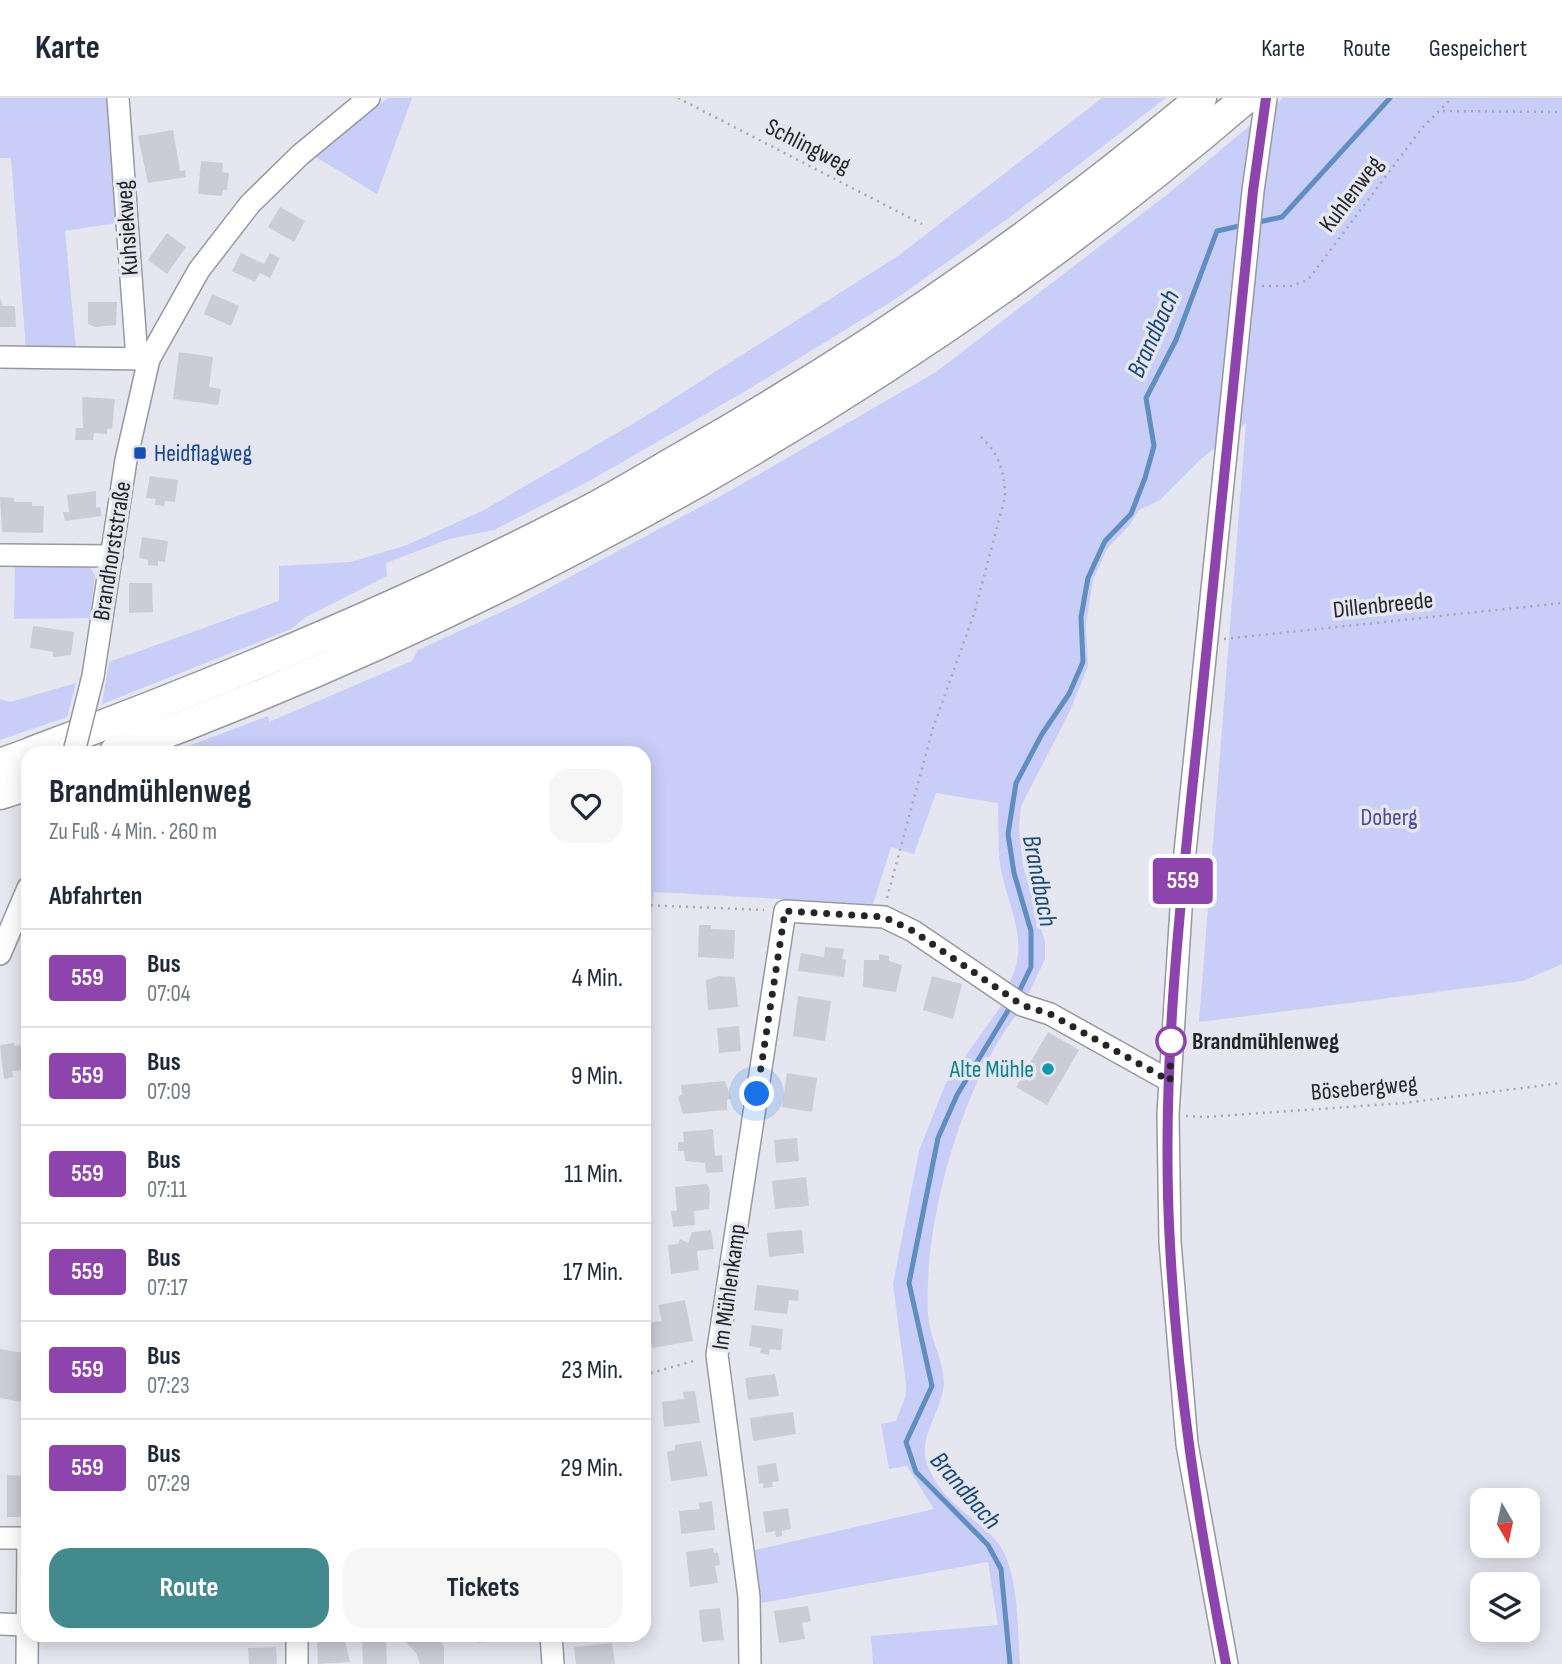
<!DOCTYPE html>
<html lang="de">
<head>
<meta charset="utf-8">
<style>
  :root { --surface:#fff; --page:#f6f6f7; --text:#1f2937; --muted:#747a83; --line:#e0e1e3; --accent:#428a8e }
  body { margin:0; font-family:"Sofia Sans Condensed",sans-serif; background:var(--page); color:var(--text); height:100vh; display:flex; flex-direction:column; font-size:26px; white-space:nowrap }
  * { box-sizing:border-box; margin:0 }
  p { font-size:23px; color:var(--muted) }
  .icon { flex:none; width:38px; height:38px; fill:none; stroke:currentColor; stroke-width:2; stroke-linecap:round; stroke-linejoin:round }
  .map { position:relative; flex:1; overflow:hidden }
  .panel { position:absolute; left:21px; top:648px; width:630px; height:896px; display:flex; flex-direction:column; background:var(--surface); border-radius:21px; box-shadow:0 4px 18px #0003 }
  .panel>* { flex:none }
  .badge { padding:0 14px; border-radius:5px; font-size:24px; line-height:46px }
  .needle { width:46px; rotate:171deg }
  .tools { position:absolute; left:1470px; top:1390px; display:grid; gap:14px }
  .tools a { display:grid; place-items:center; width:70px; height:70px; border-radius:14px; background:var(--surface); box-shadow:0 4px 18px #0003; font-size:35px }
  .you { position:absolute; width:35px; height:35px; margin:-18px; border:5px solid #fff; border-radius:50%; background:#1a73e8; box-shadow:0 0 0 10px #1a73e833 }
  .map>.badge { position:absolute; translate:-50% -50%; box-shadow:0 0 0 4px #fff }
  h2 { padding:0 28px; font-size:26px; line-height:63px }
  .round { display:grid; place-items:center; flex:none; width:74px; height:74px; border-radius:21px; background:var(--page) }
  .head { display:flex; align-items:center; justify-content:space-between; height:119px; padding:0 28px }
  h1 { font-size:33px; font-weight:700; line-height:52px }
  .cta { display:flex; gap:14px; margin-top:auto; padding:14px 28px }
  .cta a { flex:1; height:80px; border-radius:21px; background:var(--accent); color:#fff; font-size:28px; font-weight:700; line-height:80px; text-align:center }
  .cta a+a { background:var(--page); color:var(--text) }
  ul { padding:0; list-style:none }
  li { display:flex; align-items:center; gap:21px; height:98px; padding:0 28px; border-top:2px solid var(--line) }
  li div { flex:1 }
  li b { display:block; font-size:26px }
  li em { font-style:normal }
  li .badge { min-width:77px; font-weight:700; text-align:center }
  header { display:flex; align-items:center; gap:42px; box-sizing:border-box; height:98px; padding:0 35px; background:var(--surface); border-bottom:2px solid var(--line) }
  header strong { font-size:33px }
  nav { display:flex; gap:38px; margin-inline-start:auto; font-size:24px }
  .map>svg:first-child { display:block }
  .green { fill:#c8cef8 }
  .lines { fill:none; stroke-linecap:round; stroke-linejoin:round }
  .stream { stroke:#608ec1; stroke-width:5 }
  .building { fill:#cbccd5 }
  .minor-casing { stroke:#9798a0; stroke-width:24 }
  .highway-casing { stroke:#9798a0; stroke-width:33 }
  .path { stroke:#a7a8af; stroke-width:2.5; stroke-dasharray:2 5; stroke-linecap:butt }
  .minor { stroke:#fff; stroke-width:21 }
  .highway { stroke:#fff; stroke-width:30 }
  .minor-bridge-casing { stroke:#9798a0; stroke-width:24; stroke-linecap:butt }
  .minor-bridge { stroke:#fff; stroke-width:21 }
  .line-casing { stroke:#fff; stroke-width:16 }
  .line { stroke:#8e44ad; stroke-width:10 }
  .walk { stroke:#242528; stroke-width:7; stroke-dasharray:0 12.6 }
  .transit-dot { fill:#1a4fb4; stroke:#e5e6ef; stroke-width:2.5 }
  .stop-dot { fill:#fff; stroke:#8e44ad; stroke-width:3.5 }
  .culture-dot { fill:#0f9aa8; stroke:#e5e6ef; stroke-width:2.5 }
  .labels { text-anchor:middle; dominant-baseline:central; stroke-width:7; stroke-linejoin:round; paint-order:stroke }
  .street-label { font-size:24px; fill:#242528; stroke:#e5e6ef }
  .transit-label { font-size:24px; fill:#164399; stroke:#e5e6ef; text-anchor:start }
  .park-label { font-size:24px; fill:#484b97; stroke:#e5e6ef }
  .stop-label { font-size:24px; font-weight:bold; fill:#242528; stroke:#e5e6ef; text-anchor:start }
  .culture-label { font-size:24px; fill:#0d838f; stroke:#e5e6ef; text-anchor:end }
  .water-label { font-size:26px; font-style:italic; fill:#184879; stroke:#e5e6ef }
</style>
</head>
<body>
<header>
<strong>Karte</strong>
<nav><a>Karte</a><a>Route</a><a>Gespeichert</a></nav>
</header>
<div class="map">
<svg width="1562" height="1566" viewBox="0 0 1562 1566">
  <rect width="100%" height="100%" fill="#e5e6ef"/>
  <g class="green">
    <polygon points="0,0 122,0 122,124 65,133 76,252 26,251 11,60 0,60"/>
    <polygon points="388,0 412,0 377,96 314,58"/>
    <polygon points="1102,0 1166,0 1010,119 897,200 744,294 591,382 494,432 449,441 386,465 387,478 306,519 291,531 102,606 109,564 279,503 279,468 351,464 407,447 482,413 641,321 898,158"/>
    <path d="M1283 0H1562V866L1523 883 1199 924 1246 325 1201 361 1160 402 1139 412 1129 428 1107 451 1093 482 1086 527 1088 568 1070 613 1021 708 1019 729 1023 768 1045 844V861L1029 895 1021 898 1007 889C1032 846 1009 813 1001 772 997 750 999 727 998 705L936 695 914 756 891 749 873 806 654 794 644 864V654H173L268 618 269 624 412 563 418 552 521 505 730 393 936 274 1169 95Z"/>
    <polygon points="15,466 90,469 95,478 90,520 14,521"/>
    <polygon points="76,585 67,619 0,642 0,601 10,604"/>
    <path d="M1003 905 1017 916C962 987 923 1125 928 1216 929 1241 948 1268 943 1293 936 1325 913 1344 933 1379 946 1404 974 1420 993 1439 1020 1466 1017 1529 1020 1566H873L871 1538 998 1527 988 1464 762 1505 751 1453 934 1411 907 1368 889 1371 881 1326 896 1323 906 1297V1286L893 1186 919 1053 945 987Z"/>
  </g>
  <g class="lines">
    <g class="stream">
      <polyline points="1254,125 1282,119 1390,0"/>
      <polyline points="1017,898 1031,869 1031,833 1014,775 1008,736 1016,685 1042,636 1069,596 1083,564 1081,519 1088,480 1105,443 1131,416 1145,380 1154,348 1146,300 1176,242 1217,133 1244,127"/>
      <polyline points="1010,1566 1001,1471 988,1447 916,1374 906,1344 932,1288 909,1185 938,1040 957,997 1012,906"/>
    </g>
  </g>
  <g class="building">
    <polygon points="173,32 180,73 185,72 186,79 148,85 138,38"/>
    <polygon points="201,63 223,65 222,74 229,75 227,92 223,92 222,98 198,96"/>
    <polygon points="280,109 305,123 294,144 268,129"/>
    <polygon points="167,135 186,149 167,176 148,162"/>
    <polygon points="241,155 264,166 270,155 280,160 270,180 260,175 255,184 232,173"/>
    <polygon points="212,196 239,208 231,228 204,216"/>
    <polygon points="0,200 3,208 14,208 15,210 16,229 0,229"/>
    <polygon points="88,204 117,204 116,227 95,229 88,226"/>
    <polygon points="179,254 213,259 209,289 221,291 218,307 173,301"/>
    <polygon points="82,299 115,301 112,331 107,331 107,336 94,335 93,342 75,342 76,330 83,330"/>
    <polygon points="150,378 178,382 175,404 165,403 164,408 155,407 156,401 146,400"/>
    <polygon points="96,393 96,410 100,409 102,418 65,423 63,414 69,414 67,397"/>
    <polygon points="0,399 14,400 14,404 32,404 32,408 44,408 43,435 2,434"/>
    <polygon points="142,439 168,443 165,464 158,463 158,468 148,467 148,462 139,460"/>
    <polygon points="129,485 152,485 153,514 129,515"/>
    <polygon points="33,528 74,534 71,557 53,559 53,554 30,550"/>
    <polygon points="699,827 711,827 711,831 735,832 734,861 698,859"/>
    <polygon points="825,849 844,851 842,861 846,862 844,879 798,873 801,855 824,859"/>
    <polygon points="879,856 889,858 889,863 902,867 896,894 863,889 864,862 879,862"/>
    <polygon points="719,878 735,879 738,909 708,912 706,882"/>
    <polygon points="932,878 962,886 953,921 923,912"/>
    <polygon points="28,898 28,934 26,934 21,899"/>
    <polygon points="798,898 831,903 825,943 793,938"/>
    <polygon points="739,928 741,953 719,955 717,930"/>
    <polygon points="1048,934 1079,952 1047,1007 1016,989"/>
    <polygon points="14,945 14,948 23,947 26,972 12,973 13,979 4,981 0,947"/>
    <polygon points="787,975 817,980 812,1014 782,1009"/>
    <polygon points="725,983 731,1000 727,1002 727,1012 683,1016 678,999 682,996 681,987"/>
    <polygon points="713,1031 715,1058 722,1057 723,1074 706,1075 705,1065 685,1063 684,1053 678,1053 678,1044 684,1044 683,1034"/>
    <polygon points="797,1040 799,1063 776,1065 774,1042"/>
    <polygon points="806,1079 809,1108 775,1111 772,1083"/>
    <polygon points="707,1086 710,1092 709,1111 694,1113 695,1127 673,1129 671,1113 677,1113 675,1089"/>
    <polygon points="711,1132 714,1151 697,1153 699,1172 671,1176 668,1147 678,1146 680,1141 688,1145 692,1134"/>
    <polygon points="802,1132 804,1155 769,1159 767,1135"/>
    <polygon points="757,1187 799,1192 798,1203 789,1202 787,1216 754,1212"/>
    <polygon points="685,1202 693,1243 652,1250 647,1225 662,1223 658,1207"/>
    <polygon points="752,1227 783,1231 781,1252 770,1251 769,1257 760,1255 761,1250 749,1248"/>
    <polygon points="0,1251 28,1256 28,1305 0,1300"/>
    <polygon points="775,1276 779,1298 748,1302 745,1280"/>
    <polygon points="695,1293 700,1325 664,1329 662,1304 684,1301 683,1294"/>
    <polygon points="793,1314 796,1336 753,1343 750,1320"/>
    <polygon points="701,1343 708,1378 671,1383 667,1354 675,1352 675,1347"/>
    <polygon points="776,1365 779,1383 772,1384 773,1389 763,1390 763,1385 759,1386 757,1368"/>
    <polygon points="7,1377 28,1378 28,1419 7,1419"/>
    <polygon points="712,1403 715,1432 681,1436 679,1413 700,1411 699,1405"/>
    <polygon points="788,1410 791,1431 782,1433 782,1438 776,1439 775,1433 766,1435 763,1414"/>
    <polygon points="713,1450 714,1455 718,1454 720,1467 715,1468 718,1485 690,1489 686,1454"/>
    <polygon points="808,1508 811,1523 802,1525 805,1541 779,1545 774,1513"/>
    <polygon points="720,1510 724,1542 702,1544 699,1512"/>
    <polygon points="409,1536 437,1536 444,1549 444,1566 420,1566 416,1555 404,1542"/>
    <polygon points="476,1536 508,1536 509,1542 477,1545"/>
    <polygon points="345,1542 350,1564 318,1566 317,1543"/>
    <polygon points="362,1542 386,1542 387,1566 363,1566"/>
    <polygon points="612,1545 615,1566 576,1566 574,1549"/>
    <polygon points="276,1549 277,1566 249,1566 248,1550"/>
  </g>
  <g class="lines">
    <g class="minor-casing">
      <g id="minor">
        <polyline points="118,0 137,261"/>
        <polyline points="0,259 149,261"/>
        <polyline points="0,457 112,458"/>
        <polyline points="93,578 126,362 149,261 199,172 250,106 300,57 369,0"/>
        <polyline points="0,856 28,790"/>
        <polyline points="0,1440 28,1440 27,1566"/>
        <polyline points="0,1526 27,1527"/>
        <polyline points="297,1536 297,1566"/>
        <polyline points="551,1536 553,1566"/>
        <polyline points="750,1566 749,1499 717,1257 785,813 884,819 913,833 1022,907 1050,916 1170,983"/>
        <polyline points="1227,1566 1187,1346 1170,1144 1168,1016 1184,764 1253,93 1266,0"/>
      </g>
    </g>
    <g class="highway-casing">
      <g id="highway">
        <path d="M32 654C218 585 402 509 578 418 614 400 649 378 684 358 867 254 1040 135 1201 0"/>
        <path d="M115 654C525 502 914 285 1246 0"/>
        <polyline points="0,666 28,656"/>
        <polyline points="0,696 28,687"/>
      </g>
    </g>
    <g class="path">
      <polyline points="678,0 922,126"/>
      <polyline points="1443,13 1562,14"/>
      <polyline points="1262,188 1292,188 1308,182 1422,30 1452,0"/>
      <polyline points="1224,541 1562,505"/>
      <path d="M887 800 933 630 974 516 1005 399C1005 375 999 355 981 339"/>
      <polyline points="644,807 764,812"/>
      <polyline points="1186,1018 1206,1019 1404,1005 1562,985"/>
      <polyline points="644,1277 697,1262"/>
    </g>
    <use href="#minor" class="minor"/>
    <use href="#highway" class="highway"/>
    <g class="minor-bridge-casing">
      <polyline id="minor-bridge" points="74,654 93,578"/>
    </g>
    <use href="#minor-bridge" class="minor-bridge"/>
  </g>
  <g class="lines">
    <g class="line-casing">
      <path id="line" d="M1226 1566C1199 1427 1177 1288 1170 1146 1160 973 1181 798 1199 626 1217 449 1234 271 1253 93L1266 0"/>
    </g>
    <use href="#line" class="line"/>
    <polyline class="walk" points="757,996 785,813 884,819 913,833 1022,907 1050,916 1170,983 1171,943"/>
  </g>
  <rect class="transit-dot" x="133" y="348" width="14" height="14" rx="3.5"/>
  <circle class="stop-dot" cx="1171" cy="943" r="14"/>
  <circle class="culture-dot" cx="1048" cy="971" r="7"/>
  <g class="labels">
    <g class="street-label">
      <text transform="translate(808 48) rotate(27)">Schlingweg</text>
      <text transform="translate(1351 96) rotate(-53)">Kuhlenweg</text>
      <text transform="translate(127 130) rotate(-94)">Kuhsiekweg</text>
      <text transform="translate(112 453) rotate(-81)">Brandhorststraße</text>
      <text transform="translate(1383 507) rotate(-6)">Dillenbreede</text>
      <text transform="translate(1364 990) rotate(-5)">Bösebergweg</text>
      <text transform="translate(729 1189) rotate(-82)">Im Mühlenkamp</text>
    </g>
    <g class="transit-label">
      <text x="154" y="355">Heidflagweg</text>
    </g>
    <g class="park-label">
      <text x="1389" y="719">Doberg</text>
    </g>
    <g class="stop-label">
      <text x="1192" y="943">Brandmühlenweg</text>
    </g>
    <g class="culture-label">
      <text x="1034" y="971">Alte Mühle</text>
    </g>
    <g class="water-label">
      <text transform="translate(1154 236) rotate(-66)">Brandbach</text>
      <text transform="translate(1039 783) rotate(79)">Brandbach</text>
      <text transform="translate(965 1393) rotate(49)">Brandbach</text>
    </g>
  </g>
</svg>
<div class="tools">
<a><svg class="needle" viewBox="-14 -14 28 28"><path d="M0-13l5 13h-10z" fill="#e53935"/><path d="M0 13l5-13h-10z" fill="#747a83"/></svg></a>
<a><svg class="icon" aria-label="layers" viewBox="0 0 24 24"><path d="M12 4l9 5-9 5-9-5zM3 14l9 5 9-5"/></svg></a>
</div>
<div class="you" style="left:757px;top:996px"></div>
<b class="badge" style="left:1183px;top:783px;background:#8e44ad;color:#fff">559</b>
<section class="panel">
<div class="head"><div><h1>Brandmühlenweg</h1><p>Zu Fuß · 4 Min. · 260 m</p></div><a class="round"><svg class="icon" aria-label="heart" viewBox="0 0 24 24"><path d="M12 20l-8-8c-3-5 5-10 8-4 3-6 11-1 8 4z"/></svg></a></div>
<h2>Abfahrten</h2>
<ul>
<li><span class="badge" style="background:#8e44ad;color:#fff">559</span><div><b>Bus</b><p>07:04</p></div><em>4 Min.</em></li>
<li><span class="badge" style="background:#8e44ad;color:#fff">559</span><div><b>Bus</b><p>07:09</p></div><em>9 Min.</em></li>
<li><span class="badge" style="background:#8e44ad;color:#fff">559</span><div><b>Bus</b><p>07:11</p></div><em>11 Min.</em></li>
<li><span class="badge" style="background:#8e44ad;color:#fff">559</span><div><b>Bus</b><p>07:17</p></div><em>17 Min.</em></li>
<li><span class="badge" style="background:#8e44ad;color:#fff">559</span><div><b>Bus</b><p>07:23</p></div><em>23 Min.</em></li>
<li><span class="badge" style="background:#8e44ad;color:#fff">559</span><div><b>Bus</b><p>07:29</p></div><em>29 Min.</em></li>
</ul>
<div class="cta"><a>Route</a><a>Tickets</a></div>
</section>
</div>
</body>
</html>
